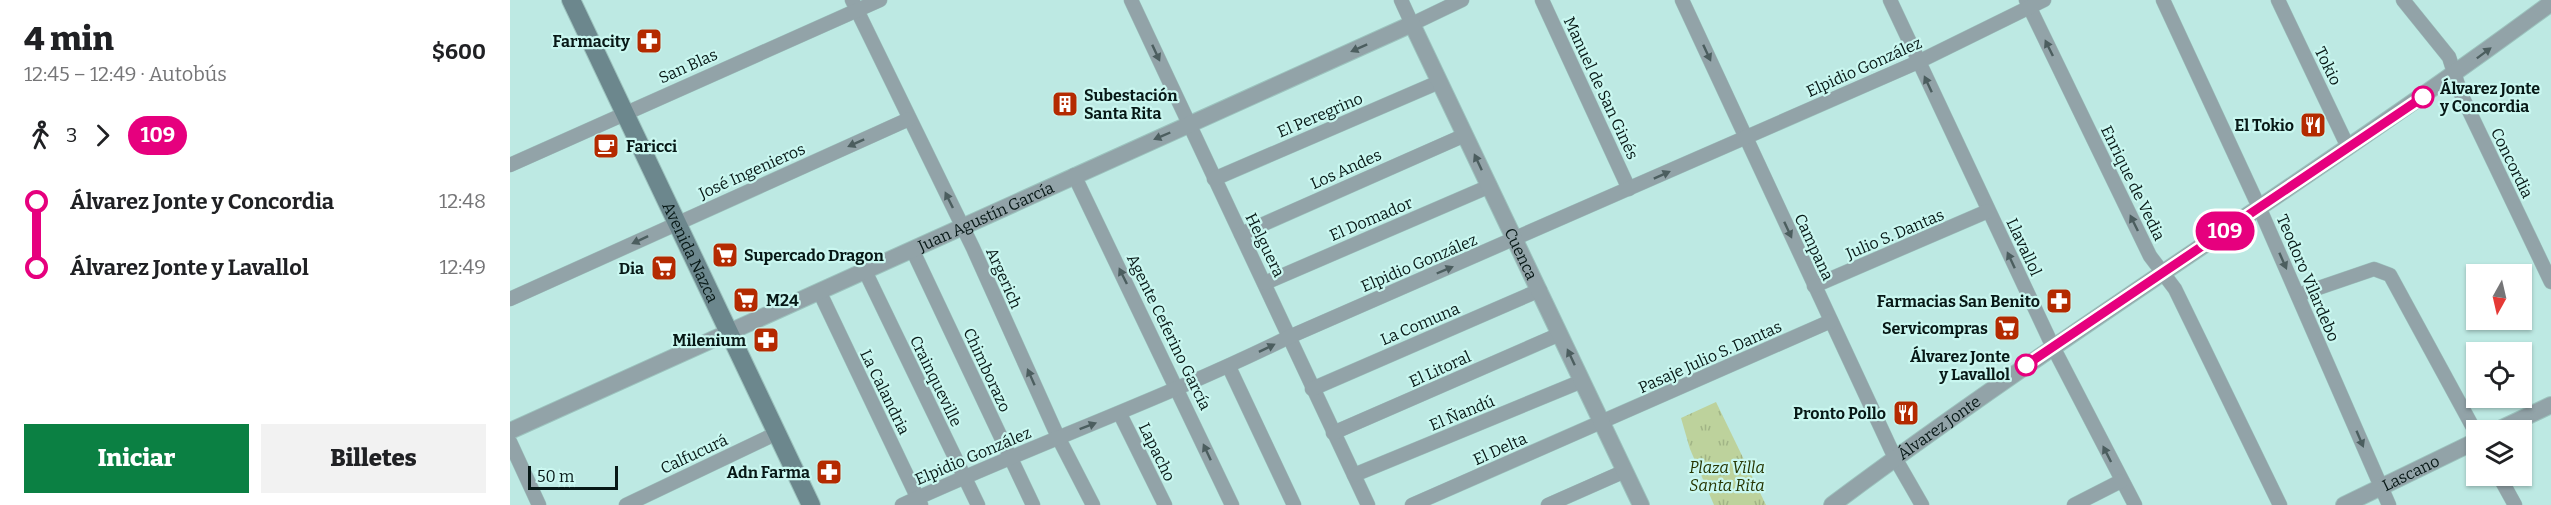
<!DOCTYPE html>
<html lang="es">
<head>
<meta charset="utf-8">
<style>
  :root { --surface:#fff; --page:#f2f2f2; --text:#202124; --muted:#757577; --accent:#0b8043 }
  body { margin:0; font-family:Bitter,serif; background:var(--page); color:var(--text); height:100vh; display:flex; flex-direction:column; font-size:22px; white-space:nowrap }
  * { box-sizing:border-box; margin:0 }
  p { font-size:20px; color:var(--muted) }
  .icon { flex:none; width:33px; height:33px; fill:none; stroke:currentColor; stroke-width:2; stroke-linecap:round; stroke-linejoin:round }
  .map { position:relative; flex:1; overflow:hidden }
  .sheet { display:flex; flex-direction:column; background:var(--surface); width:510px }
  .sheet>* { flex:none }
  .badge { padding:0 12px; border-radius:20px; font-size:21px; line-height:39px }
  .needle { width:39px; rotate:188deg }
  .tools { position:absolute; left:1956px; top:264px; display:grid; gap:12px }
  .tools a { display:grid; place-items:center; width:66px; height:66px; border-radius:0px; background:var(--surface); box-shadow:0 2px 4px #0004; font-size:30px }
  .scale { position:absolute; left:18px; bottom:15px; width:90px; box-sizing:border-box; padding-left:6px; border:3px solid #071816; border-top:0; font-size:16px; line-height:21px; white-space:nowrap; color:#071816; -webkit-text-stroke:4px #caf7f0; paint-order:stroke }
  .map>.badge { position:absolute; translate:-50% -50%; box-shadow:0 0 0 3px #fff }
  .legs { display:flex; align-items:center; gap:9px; height:66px; padding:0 24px; font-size:20px }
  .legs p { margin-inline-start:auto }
  .headline { display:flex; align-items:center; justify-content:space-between; height:102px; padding:0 24px }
  h1 { font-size:33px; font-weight:800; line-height:45px }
  .primary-button { display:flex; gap:12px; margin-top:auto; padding:12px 24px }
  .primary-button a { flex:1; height:69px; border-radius:0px; background:var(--accent); color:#fff; font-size:24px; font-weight:800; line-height:69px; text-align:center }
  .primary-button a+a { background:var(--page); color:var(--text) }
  ul { padding:0 24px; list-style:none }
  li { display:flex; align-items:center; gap:21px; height:66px; font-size:22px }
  li i { display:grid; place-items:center; width:9px; height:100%; margin:0 8px; background:currentColor }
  li i::after { content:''; width:15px; height:15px; margin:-8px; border:4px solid; border-radius:50%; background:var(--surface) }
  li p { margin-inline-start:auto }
  li:first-child i { background:linear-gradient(#0000 50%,currentColor 0) }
  li:last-child i { background:linear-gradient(currentColor 50%,#0000 0) }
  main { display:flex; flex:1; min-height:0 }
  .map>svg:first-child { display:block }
  .park { fill:url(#park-tufts) }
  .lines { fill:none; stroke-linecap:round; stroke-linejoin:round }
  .minor-casing { stroke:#9cc3be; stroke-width:15 }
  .tertiary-casing { stroke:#9cc3be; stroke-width:18 }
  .secondary-casing { stroke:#9cc3be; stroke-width:20 }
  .minor { stroke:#92a3a8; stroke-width:14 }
  .tertiary { stroke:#92a3a8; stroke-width:16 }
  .secondary { stroke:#6c878d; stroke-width:18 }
  .oneway { fill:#4c5e5f }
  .line-1-casing { stroke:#fff; stroke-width:14 }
  .line-1 { stroke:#e6007e; stroke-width:9 }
  .stop-1-dot { fill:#fff; stroke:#e6007e; stroke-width:3 }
  .labels { text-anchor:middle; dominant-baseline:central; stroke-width:4.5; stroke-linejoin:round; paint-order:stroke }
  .poi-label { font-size:16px; font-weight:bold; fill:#071816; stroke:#caf7f0; text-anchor:end }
  .street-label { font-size:16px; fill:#071816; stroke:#caf7f0 }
  .stop-label { font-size:16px; font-weight:bold; fill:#071816; stroke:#caf7f0; text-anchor:start }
  .park-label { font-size:16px; font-style:italic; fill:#253400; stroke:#caf7f0 }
</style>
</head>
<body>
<main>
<section class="sheet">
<div class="headline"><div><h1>4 min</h1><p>12:45 – 12:49 · Autobús</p></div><b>$600</b></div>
<div class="legs"><svg class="icon" aria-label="walk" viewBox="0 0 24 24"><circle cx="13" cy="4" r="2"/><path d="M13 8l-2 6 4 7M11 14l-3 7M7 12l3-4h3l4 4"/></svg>3<svg class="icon" aria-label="forward" viewBox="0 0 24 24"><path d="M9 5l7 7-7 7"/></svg><b class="badge" style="background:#e6007e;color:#fff">109</b></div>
<ul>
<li><i style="color:#e6007e"></i><b>Álvarez Jonte y Concordia</b><p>12:48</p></li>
<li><i style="color:#e6007e"></i><b>Álvarez Jonte y Lavallol</b><p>12:49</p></li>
</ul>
<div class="primary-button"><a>Iniciar</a><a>Billetes</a></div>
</section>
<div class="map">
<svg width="2041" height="505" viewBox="0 0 2041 505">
  <defs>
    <pattern id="park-tufts" width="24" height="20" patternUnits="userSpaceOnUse" patternTransform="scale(1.5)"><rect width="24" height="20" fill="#bdd29c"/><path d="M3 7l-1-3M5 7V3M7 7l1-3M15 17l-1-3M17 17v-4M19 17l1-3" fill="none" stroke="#a1b486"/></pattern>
  </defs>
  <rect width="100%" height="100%" fill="#bde9e3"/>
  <polygon class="park" points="1206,402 1256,505 1204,505 1180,449 1171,418"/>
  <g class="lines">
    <g class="minor-casing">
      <g id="minor">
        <polyline points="342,0 463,248 548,437 583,505"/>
        <polyline points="621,0 858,505"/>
        <polyline points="891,0 902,24 952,0"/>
        <polyline points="1032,0 1119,189"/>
        <polyline points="1172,0 1385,458 1412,505"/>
        <polyline points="1380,0 1543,347 1625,505"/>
        <polyline points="1516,0 1640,256 1665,289 1770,505"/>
        <polyline points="1653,0 1749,207 1879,505"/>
        <polyline points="1768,0 1838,147"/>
        <polyline points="1893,0 1939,57 1951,94 2041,282"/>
        <polyline points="0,165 370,0"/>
        <polyline points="564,175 722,505"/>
        <polyline points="704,179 929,82"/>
        <polyline points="731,234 955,135"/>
        <polyline points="402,249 523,505"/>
        <polyline points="355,271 468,505"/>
        <polyline points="755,283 980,186"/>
        <polyline points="1304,286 1478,211"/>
        <polyline points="310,293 411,505"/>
        <polyline points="1788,295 1864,269 1880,275 1966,433"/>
        <polyline points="0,299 399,119"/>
        <polyline points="719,367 784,505"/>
        <polyline points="802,389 1030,290"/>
        <polyline points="610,414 655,505"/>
        <polyline points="823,433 1050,334"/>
        <polyline points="0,442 29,505"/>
        <polyline points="844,475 1072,381"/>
        <polyline points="1989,476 2005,505"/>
        <polyline points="116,505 267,433"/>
        <path d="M392 505C520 446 653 399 779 337L1408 62 1534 0"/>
        <polyline points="902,505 1321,321"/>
        <polyline points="1038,505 1115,471"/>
        <polyline points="1564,505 1611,481"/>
      </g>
    </g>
    <g class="tertiary-casing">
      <g id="tertiary">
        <polyline points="1988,430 2041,405"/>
        <path id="s1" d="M0 431 902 24 1131 505"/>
        <path id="s2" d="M1322 505C1556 330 1806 177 2041 3"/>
        <path id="s3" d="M1834 505 1966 441"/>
      </g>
    </g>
    <g class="secondary-casing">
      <g id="secondary">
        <path id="s4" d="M61 0 301 505"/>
      </g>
    </g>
    <use href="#minor" class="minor"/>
    <use href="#tertiary" class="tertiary"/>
    <use href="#secondary" class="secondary"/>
  </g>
  <defs><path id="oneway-solid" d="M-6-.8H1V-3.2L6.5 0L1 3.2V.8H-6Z" transform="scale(1.5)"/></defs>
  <g class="oneway">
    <use href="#oneway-solid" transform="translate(849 48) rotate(156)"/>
    <use href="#oneway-solid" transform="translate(1539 48) rotate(-116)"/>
    <use href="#oneway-solid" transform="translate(646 53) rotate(65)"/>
    <use href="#oneway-solid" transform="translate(1197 53) rotate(65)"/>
    <use href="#oneway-solid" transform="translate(1974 53) rotate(-37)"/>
    <use href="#oneway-solid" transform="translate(1418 84) rotate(-115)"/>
    <use href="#oneway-solid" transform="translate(652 136) rotate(157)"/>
    <use href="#oneway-solid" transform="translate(346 143) rotate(156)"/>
    <use href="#oneway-solid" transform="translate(968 162) rotate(-115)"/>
    <use href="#oneway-solid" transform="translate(1152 175) rotate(-24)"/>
    <use href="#oneway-solid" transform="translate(439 200) rotate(-116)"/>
    <use href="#oneway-solid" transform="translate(1624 223) rotate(-116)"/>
    <use href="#oneway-solid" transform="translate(1278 230) rotate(65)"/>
    <use href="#oneway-solid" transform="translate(130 240) rotate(155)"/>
    <use href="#oneway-solid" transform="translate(1501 260) rotate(-115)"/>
    <use href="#oneway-solid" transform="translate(1773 261) rotate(66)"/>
    <use href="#oneway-solid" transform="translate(935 270) rotate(-23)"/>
    <use href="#oneway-solid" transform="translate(613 276) rotate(-116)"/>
    <use href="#oneway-solid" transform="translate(757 348) rotate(-26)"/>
    <use href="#oneway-solid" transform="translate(1061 357) rotate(-115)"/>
    <use href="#oneway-solid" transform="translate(521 377) rotate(-114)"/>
    <use href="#oneway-solid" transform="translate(578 426) rotate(-21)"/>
    <use href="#oneway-solid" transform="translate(1850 439) rotate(67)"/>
    <use href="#oneway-solid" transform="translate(697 452) rotate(-115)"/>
    <use href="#oneway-solid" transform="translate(1597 454) rotate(-117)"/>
  </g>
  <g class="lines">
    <g class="line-1-casing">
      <polyline id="line-1" points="1516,365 1913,97"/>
    </g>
    <use href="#line-1" class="line-1"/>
  </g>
  <defs>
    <g id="pharmacy-square" transform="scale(1.35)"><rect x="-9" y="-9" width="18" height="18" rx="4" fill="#b42a00" stroke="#caf7f0"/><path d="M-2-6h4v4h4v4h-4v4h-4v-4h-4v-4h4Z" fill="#fff"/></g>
    <g id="building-square" transform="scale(1.35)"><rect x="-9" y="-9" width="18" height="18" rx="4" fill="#b42a00" stroke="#caf7f0"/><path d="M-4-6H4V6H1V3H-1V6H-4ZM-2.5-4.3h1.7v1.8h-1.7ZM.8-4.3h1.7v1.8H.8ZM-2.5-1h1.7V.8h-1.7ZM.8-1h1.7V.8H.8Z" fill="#fff"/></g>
    <g id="restaurant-square" transform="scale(1.35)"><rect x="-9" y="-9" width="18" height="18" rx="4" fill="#b42a00" stroke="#caf7f0"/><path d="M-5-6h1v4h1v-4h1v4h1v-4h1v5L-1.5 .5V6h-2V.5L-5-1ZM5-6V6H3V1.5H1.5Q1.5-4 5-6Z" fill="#fff"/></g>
    <g id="cafe-square" transform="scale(1.35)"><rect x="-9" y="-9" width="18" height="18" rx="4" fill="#b42a00" stroke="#caf7f0"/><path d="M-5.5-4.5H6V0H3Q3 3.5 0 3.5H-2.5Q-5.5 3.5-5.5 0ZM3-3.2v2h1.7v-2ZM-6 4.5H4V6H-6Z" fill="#fff"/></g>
    <g id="supermarket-square" transform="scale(1.35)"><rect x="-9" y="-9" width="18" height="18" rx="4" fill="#b42a00" stroke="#caf7f0"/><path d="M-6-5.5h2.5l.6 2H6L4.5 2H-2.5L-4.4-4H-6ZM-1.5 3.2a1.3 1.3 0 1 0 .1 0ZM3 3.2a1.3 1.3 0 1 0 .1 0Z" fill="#fff"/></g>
  </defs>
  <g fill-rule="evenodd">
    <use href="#pharmacy-square" x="139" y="41"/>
    <use href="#building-square" x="555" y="104"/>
    <use href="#restaurant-square" x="1803" y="125"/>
    <use href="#cafe-square" x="96" y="146"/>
    <use href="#supermarket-square" x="215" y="255"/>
    <use href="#supermarket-square" x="154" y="268"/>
    <use href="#supermarket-square" x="236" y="300"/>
    <use href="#pharmacy-square" x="1549" y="301"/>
    <use href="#supermarket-square" x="1497" y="328"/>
    <use href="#pharmacy-square" x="256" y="340"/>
    <use href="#restaurant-square" x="1396" y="413"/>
    <use href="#pharmacy-square" x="319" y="472"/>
  </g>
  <g class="stop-1-dot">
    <circle cx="1913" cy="97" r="10"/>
    <circle cx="1516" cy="365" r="10"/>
  </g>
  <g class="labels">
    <g class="poi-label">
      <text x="120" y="41">Farmacity</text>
      <text x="574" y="95" text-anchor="start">Subestación<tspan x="574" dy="18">Santa Rita</tspan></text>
      <text x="1784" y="125">El Tokio</text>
      <text x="116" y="146" text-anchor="start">Faricci</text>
      <text x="234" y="255" text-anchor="start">Supercado Dragon</text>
      <text x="134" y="268">Dia</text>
      <text x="256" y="300" text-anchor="start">M24</text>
      <text x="1530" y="301">Farmacias San Benito</text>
      <text x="1478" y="328">Servicompras</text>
      <text x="236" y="340">Milenium</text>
      <text x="1376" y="413">Pronto Pollo</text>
      <text x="300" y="472">Adn Farma</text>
    </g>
    <g class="street-label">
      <text transform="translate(178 66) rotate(-24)">San Blas</text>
      <text transform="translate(1818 66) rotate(64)">Tokio</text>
      <text transform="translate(1354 67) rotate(-24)">Elpidio González</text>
      <text transform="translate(1091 88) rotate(65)">Manuel de San Ginés</text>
      <text transform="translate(810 115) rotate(-23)">El Peregrino</text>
      <text transform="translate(2002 163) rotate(64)">Concordia</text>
      <text transform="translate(836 169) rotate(-24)">Los Andes</text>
      <text transform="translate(242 171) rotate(-24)">José Ingenieros</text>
      <text transform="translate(1623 183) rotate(64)">Enrique de Vedia</text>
      <text stroke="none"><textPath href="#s1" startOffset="522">Juan Agustín García</textPath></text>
      <text transform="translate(861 219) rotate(-23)">El Domador</text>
      <text transform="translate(1385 234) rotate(-23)">Julio S. Dantas</text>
      <text transform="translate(755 245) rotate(64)">Helguera</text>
      <text transform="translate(1304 247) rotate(65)">Campana</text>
      <text transform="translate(1514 247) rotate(65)">Llavallol</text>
      <text stroke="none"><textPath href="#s1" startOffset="1244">Cuenca</textPath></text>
      <text stroke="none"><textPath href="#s4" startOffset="279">Avenida Nazca</textPath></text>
      <text transform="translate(909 263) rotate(-23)">Elpidio González</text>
      <text transform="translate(494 278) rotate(66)">Argerich</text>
      <text transform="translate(1798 278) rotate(67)">Teodoro Vilardebo</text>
      <text transform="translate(910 324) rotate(-23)">La Comuna</text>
      <text transform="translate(659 332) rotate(64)">Agente Ceferino García</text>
      <text transform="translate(1200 357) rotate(-24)">Pasaje Julio S. Dantas</text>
      <text transform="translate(930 369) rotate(-24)">El Litoral</text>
      <text transform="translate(477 370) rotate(65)">Chimborazo</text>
      <text transform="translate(426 381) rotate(64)">Crainqueville</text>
      <text transform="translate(375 392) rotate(64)">La Calandria</text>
      <text transform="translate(952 413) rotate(-22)">El Ñandú</text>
      <text stroke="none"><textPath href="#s2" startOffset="132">Álvarez Jonte</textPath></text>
      <text transform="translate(990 449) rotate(-24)">El Delta</text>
      <text transform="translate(647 452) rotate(64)">Lapacho</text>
      <text transform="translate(184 454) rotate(-25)">Calfucurá</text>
      <text transform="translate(463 456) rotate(-23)">Elpidio González</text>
      <text stroke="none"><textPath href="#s3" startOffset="74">Lascano</textPath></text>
    </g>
    <g class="stop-label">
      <text x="1930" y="88">Álvarez Jonte<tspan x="1930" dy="18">y Concordia</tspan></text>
      <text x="1500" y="356" text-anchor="end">Álvarez Jonte<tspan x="1500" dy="18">y Lavallol</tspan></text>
    </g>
    <g class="park-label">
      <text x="1217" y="467">Plaza Villa<tspan x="1217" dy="18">Santa Rita</tspan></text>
    </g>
  </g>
</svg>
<div class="tools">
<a><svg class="needle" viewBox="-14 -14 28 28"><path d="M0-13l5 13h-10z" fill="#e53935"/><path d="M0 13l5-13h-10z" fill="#757577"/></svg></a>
<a><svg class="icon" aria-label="locate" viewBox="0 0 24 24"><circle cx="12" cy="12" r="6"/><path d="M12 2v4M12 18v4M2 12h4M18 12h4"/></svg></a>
<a><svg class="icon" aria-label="layers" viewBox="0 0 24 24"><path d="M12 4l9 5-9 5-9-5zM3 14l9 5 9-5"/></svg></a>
</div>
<div class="scale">50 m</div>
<b class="badge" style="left:1715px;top:231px;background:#e6007e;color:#fff">109</b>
</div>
</main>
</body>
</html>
